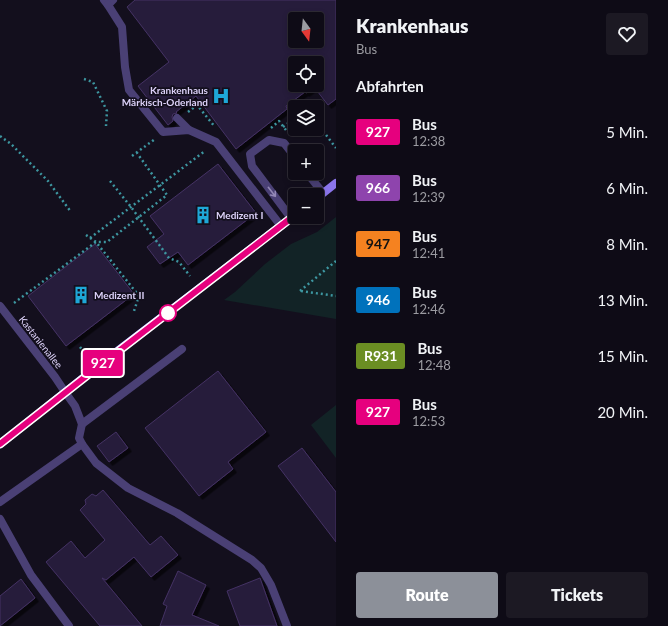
<!DOCTYPE html>
<html lang="de">
<head>
<meta charset="utf-8">
<style>
  :root { --surface:#0e0b16; --page:#1c1923; --text:#f1f3f6; --muted:#9b9ba1; --line:#2e2b35; --accent:#8c9099 }
  body { margin:0; font-family:Lato,sans-serif; background:var(--page); color:var(--text); height:100vh; display:flex; flex-direction:column; font-size:15px; white-space:nowrap }
  * { box-sizing:border-box; margin:0 }
  p { font-size:13px; color:var(--muted) }
  .icon { flex:none; width:22px; height:22px; fill:none; stroke:currentColor; stroke-width:2; stroke-linecap:round; stroke-linejoin:round }
  .map { position:relative; flex:1; overflow:hidden }
  .drawer { display:flex; flex-direction:column; background:var(--surface); width:332px }
  .drawer>* { flex:none }
  .badge { padding:0 8px; border-radius:3px; font-size:14px; line-height:26px }
  .needle { width:26px; rotate:165deg }
  .fabs { position:absolute; left:288px; top:12px; display:grid; gap:8px }
  .fabs a { display:grid; place-items:center; width:36px; height:36px; border-radius:4px; background:var(--surface); box-shadow:0 2px 6px #0003,0 0 0 1px var(--line); font-size:20px }
  .map>.badge { position:absolute; translate:-50% -50%; box-shadow:0 0 0 2px #fff }
  h2 { padding:0 20px; font-size:15px; line-height:36px }
  .round { display:grid; place-items:center; flex:none; width:42px; height:42px; border-radius:4px; background:var(--page) }
  .head { display:flex; align-items:center; justify-content:space-between; height:68px; padding:0 20px }
  h1 { font-size:19px; font-weight:800; line-height:30px }
  .action { display:flex; gap:8px; margin-top:auto; padding:8px 20px }
  .action a { flex:1; height:46px; border-radius:4px; background:var(--accent); color:#fff; font-size:16px; font-weight:800; line-height:46px; text-align:center }
  .action a+a { background:var(--page); color:var(--text) }
  ul { padding:0; list-style:none }
  li { display:flex; align-items:center; gap:12px; height:56px; padding:0 20px }
  li div { flex:1 }
  li b { display:block; font-size:15px }
  li em { font-style:normal }
  li .badge { min-width:44px; font-weight:700; text-align:center }
  main { display:flex; flex:1; min-height:0 }
  .map>svg:first-child { display:block }
  .green { fill:#122326 }
  .building { fill:#281d3b; stroke:#443264; fill-rule:evenodd; filter:url(#shadow) }
  .lines { fill:none; stroke-linecap:round; stroke-linejoin:round }
  .path { stroke:#3d96a0; stroke-width:2.5; stroke-dasharray:2 3; stroke-linecap:butt }
  .service { stroke:#4a4075; stroke-width:8 }
  .tertiary { stroke:#4a4075; stroke-width:8 }
  .secondary { stroke:#8b75eb; stroke-width:8 }
  .oneway { stroke:#9388b6 }
  .line-casing { stroke:#fff; stroke-width:9 }
  .line { stroke:#e6007e; stroke-width:6 }
  .stop-dot { fill:#fff; stroke:#e6007e; stroke-width:2 }
  .labels { text-anchor:middle; dominant-baseline:central; stroke-width:3.5; stroke-linejoin:round; paint-order:stroke }
  .poi-label { font-size:10px; font-weight:bold; fill:#dcd1f8; stroke:#130f1d; text-anchor:start }
  .street-label { font-size:10px; fill:#dcd1f8; stroke:#130f1d }
</style>
</head>
<body>
<main>
<div class="map">
<svg width="336" height="626" viewBox="0 0 336 626">
  <defs>
    <filter id="shadow"><feDropShadow dx="3.5" dy="3.5" stdDeviation="0" flood-color="#0009"/></filter>
  </defs>
  <rect width="100%" height="100%" fill="#130f1d"/>
  <g class="green">
    <polygon points="336,217 336,319 224,300 235,292 265,264 291,244 317,232"/>
    <polygon points="336,405 336,458 311,425"/>
  </g>
  <g class="building">
    <path d="M135 0H336V99L328 105 314 87 306 93 305 92 286 106 287 109 236 149 196 96 176 112 177 113 173 114 172 117 173 121 168 125 138 86 169 62 127 7ZM295 19H317V41H295ZM295 63H317V85H295Z"/>
    <polygon points="218,164 256,213 188,265 178,252 160,264 147,247 164,234 150,216"/>
    <polygon points="95,244 134,294 66,346 28,296"/>
    <polygon points="218,371 266,432 228,462 233,469 199,496 145,428"/>
    <polygon points="116,432 128,448 109,462 97,446"/>
    <polygon points="302,448 336,492 336,542 278,466"/>
    <polygon points="103,490 150,545 161,536 178,555 151,577 134,557 106,580 102,578 142,626 100,626 46,562 71,541 85,558 105,540 80,510 86,504 85,500 92,494 96,496"/>
    <polygon points="178,571 206,585 192,615 219,626 160,626 167,606 163,604"/>
    <polygon points="260,578 277,626 240,626 227,591"/>
    <polygon points="21,579 35,598 0,626 0,596"/>
  </g>
  <g class="lines">
    <g class="path">
      <polyline points="84,79 93,82 107,111 106,126"/>
      <polyline points="188,112 197,105 215,127"/>
      <polyline points="317,123 336,148"/>
      <polyline points="283,127 295,118"/>
      <polyline points="271,128 279,121 286,130"/>
      <polyline points="0,136 11,144 48,181 71,212"/>
      <polyline points="132,156 155,139"/>
      <polyline points="110,181 131,207 169,258 179,262 190,276"/>
      <polyline points="86,235 96,242 139,296 134,311"/>
      <polyline points="90,238 205,151"/>
      <polyline points="300,291 336,261"/>
      <polyline points="301,291 336,296"/>
      <polyline points="14,303 96,242 107,242 167,195 137,153"/>
      <polyline points="80,347 86,355"/>
    </g>
    <g class="service">
      <polyline points="104,0 108,5 113,0"/>
      <polyline points="108,5 122,27 125,67 129,90 163,132 189,130 216,142 281,226"/>
      <polyline points="177,118 189,130"/>
      <polyline points="307,173 323,193"/>
      <polyline points="291,218 252,166 250,154 269,140 284,143 295,157"/>
      <polyline points="65,392 75,406 82,424 79,438 82,444 96,463 128,488 177,513 252,560 261,568 271,585 287,626"/>
      <polyline points="82,424 182,349"/>
      <polyline points="0,502 82,444"/>
      <polyline points="0,519 31,575 69,626"/>
    </g>
    <polyline class="tertiary" points="0,306 55,377 65,392"/>
    <g class="secondary">
      <polyline points="317,198 336,183"/>
      <polyline points="0,444 103,362 295,215"/>
    </g>
  </g>
  <defs><path id="oneway-shaft" d="M-6 0H5M1.5-3L5.5 0L1.5 3" fill="none" stroke-width="1.6" stroke-linecap="round" stroke-linejoin="round"/></defs>
  <use class="oneway" href="#oneway-shaft" transform="translate(272 192) rotate(52)"/>
  <g class="lines">
    <g class="line-casing">
      <polyline id="line" points="0,444 94,370 295,215"/>
    </g>
    <use href="#line" class="line"/>
  </g>
  <defs>
    <g id="hospital-bare" transform="scale(1.38)"><path d="M-5-5h3v3.5h4V-5h3V5h-3V1.5h-4V5h-3Z" fill="#1ea7d7" stroke="#130f1d" stroke-width="2.5" paint-order="stroke"/></g>
    <g id="building-bare" transform="scale(1.38)"><path d="M-4-6H4V6H1V3H-1V6H-4ZM-2.5-4.3h1.7v1.8h-1.7ZM.8-4.3h1.7v1.8H.8ZM-2.5-1h1.7V.8h-1.7ZM.8-1h1.7V.8H.8Z" fill="#1ea7d7" stroke="#130f1d" stroke-width="2.5" paint-order="stroke"/></g>
  </defs>
  <g fill-rule="evenodd">
    <use href="#hospital-bare" x="221" y="96"/>
    <use href="#building-bare" x="203" y="215"/>
    <use href="#building-bare" x="81" y="295"/>
  </g>
  <circle class="stop-dot" cx="168" cy="313" r="8"/>
  <g class="labels">
    <g class="poi-label">
      <text x="208" y="90" text-anchor="end">Krankenhaus<tspan x="208" dy="12">Märkisch-Oderland</tspan></text>
      <text x="216" y="215">Medizent I</text>
      <text x="94" y="295">Medizent II</text>
    </g>
    <g class="street-label">
      <text transform="translate(41 342) rotate(52)">Kastanienallee</text>
    </g>
  </g>
</svg>
<div class="fabs">
<a><svg class="needle" viewBox="-14 -14 28 28"><path d="M0-13l5 13h-10z" fill="#e53935"/><path d="M0 13l5-13h-10z" fill="#9b9ba1"/></svg></a>
<a><svg class="icon" aria-label="locate" viewBox="0 0 24 24"><circle cx="12" cy="12" r="6"/><path d="M12 2v4M12 18v4M2 12h4M18 12h4"/></svg></a>
<a><svg class="icon" aria-label="layers" viewBox="0 0 24 24"><path d="M12 4l9 5-9 5-9-5zM3 14l9 5 9-5"/></svg></a>
<a>+</a>
<a>−</a>
</div>
<b class="badge" style="left:103px;top:363px;background:#e6007e;color:#fff">927</b>
</div>
<section class="drawer">
<div class="head"><div><h1>Krankenhaus</h1><p>Bus</p></div><a class="round"><svg class="icon" aria-label="heart" viewBox="0 0 24 24"><path d="M12 20l-8-8c-3-5 5-10 8-4 3-6 11-1 8 4z"/></svg></a></div>
<h2>Abfahrten</h2>
<ul>
<li><span class="badge" style="background:#e6007e;color:#fff">927</span><div><b>Bus</b><p>12:38</p></div><em>5 Min.</em></li>
<li><span class="badge" style="background:#8e44ad;color:#fff">966</span><div><b>Bus</b><p>12:39</p></div><em>6 Min.</em></li>
<li><span class="badge" style="background:#f58220;color:#111">947</span><div><b>Bus</b><p>12:41</p></div><em>8 Min.</em></li>
<li><span class="badge" style="background:#0072bc;color:#fff">946</span><div><b>Bus</b><p>12:46</p></div><em>13 Min.</em></li>
<li><span class="badge" style="background:#6b8e23;color:#fff">R931</span><div><b>Bus</b><p>12:48</p></div><em>15 Min.</em></li>
<li><span class="badge" style="background:#e6007e;color:#fff">927</span><div><b>Bus</b><p>12:53</p></div><em>20 Min.</em></li>
</ul>
<div class="action"><a>Route</a><a>Tickets</a></div>
</section>
</main>
</body>
</html>
